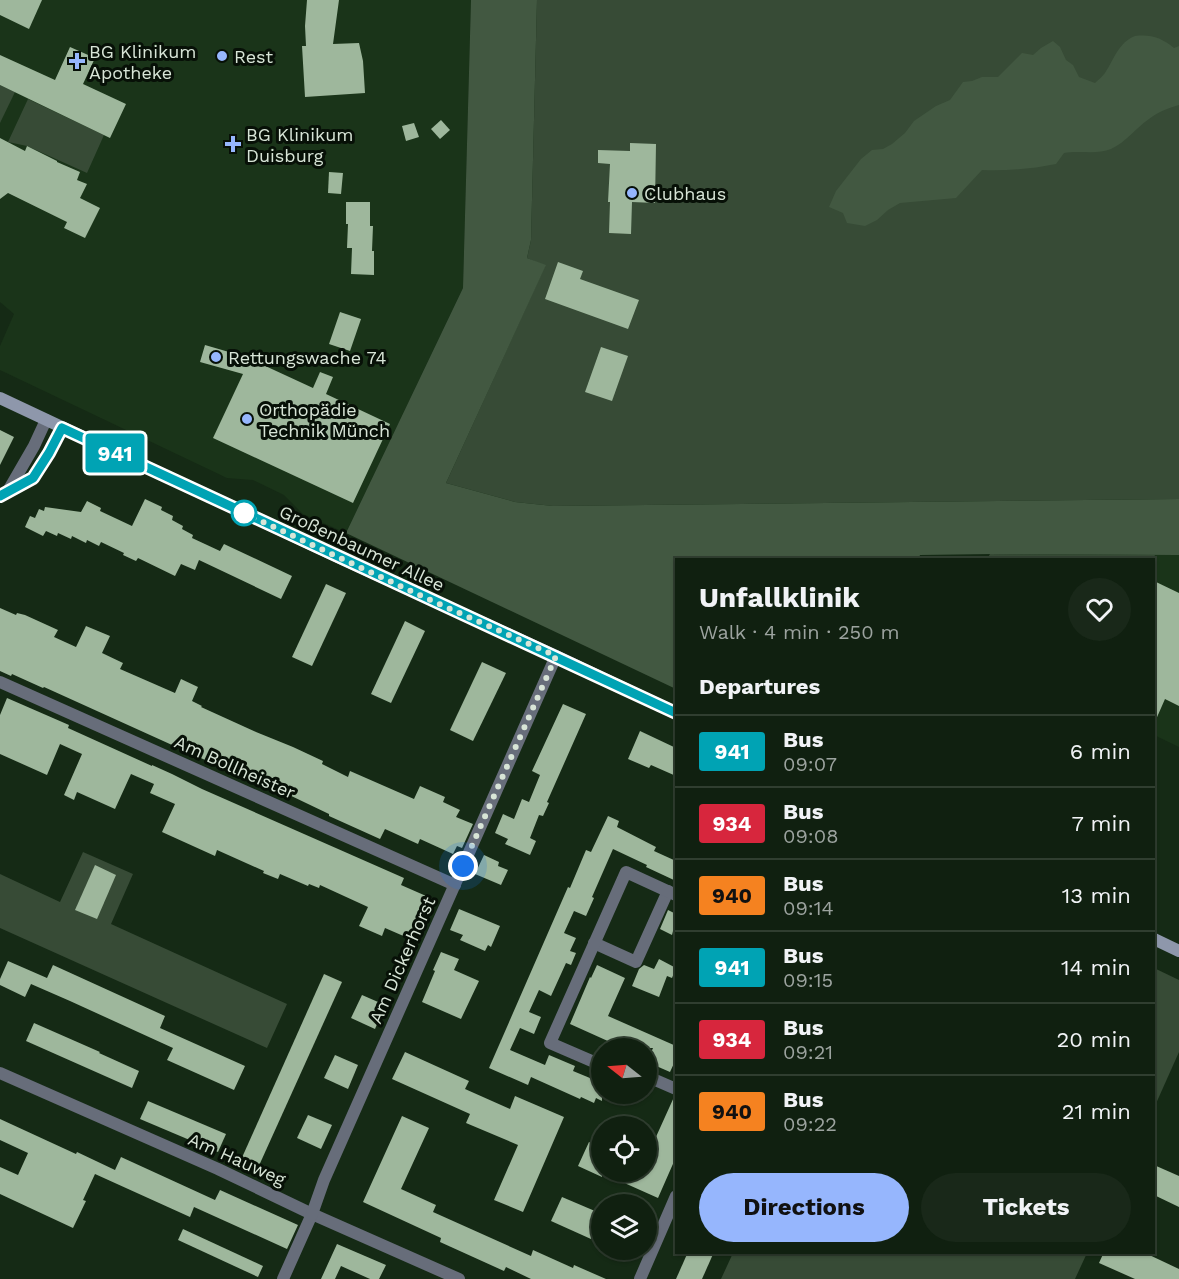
<!DOCTYPE html>
<html lang="en">
<head>
<meta charset="utf-8">
<style>
  :root { --surface:#102010; --page:#192819; --text:#f1f3f6; --muted:#9ca39f; --line:#303e30; --accent:#96b6fd }
  body { margin:0; font-family:"Work Sans",sans-serif; background:var(--page); color:var(--text); height:100vh; display:flex; flex-direction:column; font-size:22px; white-space:nowrap }
  * { box-sizing:border-box; margin:0 }
  p { font-size:20px; color:var(--muted) }
  .icon { flex:none; width:33px; height:33px; fill:none; stroke:currentColor; stroke-width:2; stroke-linecap:round; stroke-linejoin:round }
  .map { position:relative; flex:1; overflow:hidden }
  .sheet { position:absolute; left:675px; top:558px; width:480px; height:696px; display:flex; flex-direction:column; background:var(--surface); border-radius:0px; box-shadow:0 2px 4px #0004,0 0 0 2px var(--line) }
  .sheet>* { flex:none }
  .badge { padding:0 12px; border-radius:4px; font-size:21px; line-height:39px }
  .needle { width:39px; rotate:287deg }
  .tools { position:absolute; left:591px; top:1038px; display:grid; gap:12px }
  .tools a { display:grid; place-items:center; width:66px; height:66px; border-radius:50%; background:var(--surface); box-shadow:0 2px 4px #0004,0 0 0 2px var(--line); font-size:30px }
  .you { position:absolute; width:30px; height:30px; margin:-15px; border:4px solid #fff; border-radius:50%; background:#1a73e8; box-shadow:0 0 0 9px #1a73e833 }
  .map>.badge { position:absolute; translate:-50% -50%; box-shadow:0 0 0 3px #fff }
  h2 { padding:0 24px; font-size:22px; line-height:54px }
  .round { display:grid; place-items:center; flex:none; width:63px; height:63px; border-radius:32px; background:var(--page) }
  .overview { display:flex; align-items:center; justify-content:space-between; height:102px; padding:0 24px }
  h1 { font-size:28px; font-weight:700; line-height:45px }
  .cta { display:flex; gap:12px; margin-top:auto; padding:12px 24px }
  .cta a { flex:1; height:69px; border-radius:36px; background:var(--accent); color:#111; font-size:24px; font-weight:700; line-height:69px; text-align:center }
  .cta a+a { background:var(--page); color:var(--text) }
  ul { padding:0; list-style:none }
  li { display:flex; align-items:center; gap:18px; height:72px; padding:0 24px; border-top:2px solid var(--line) }
  li div { flex:1 }
  li b { display:block; font-size:22px }
  li em { font-style:normal }
  li .badge { min-width:66px; font-weight:700; text-align:center }
  .map>svg:first-child { display:block }
  .built { fill:#1a3419 }
  .green { fill:#374b36 }
  .forest { fill:#425841 }
  .building { fill:#9eb79c }
  .lines { fill:none; stroke-linecap:round; stroke-linejoin:round }
  .minor { stroke:#676d7a; stroke-width:12 }
  .secondary { stroke:#8e97ab; stroke-width:12 }
  .line-casing { stroke:#fff; stroke-width:14 }
  .line { stroke:#00a3b4; stroke-width:9 }
  .walk { stroke:#d8e5d7; stroke-width:6; stroke-dasharray:0 10.8 }
  .poi-dot { fill:#96b6fd; stroke:#071007; stroke-width:2 }
  .stop-dot { fill:#fff; stroke:#00a3b4; stroke-width:3 }
  .labels { text-anchor:middle; dominant-baseline:central; stroke-width:6; stroke-linejoin:round; paint-order:stroke }
  .poi-label { font-size:18px; fill:#d8e5d7; stroke:#071007; text-anchor:start }
  .street-label { font-size:18px; fill:#d8e5d7; stroke:#071007 }
</style>
</head>
<body>
<div class="map">
<svg width="1179" height="1279" viewBox="0 0 1179 1279">
  <rect width="100%" height="100%" fill="#152a15"/>
  <g class="built">
    <polygon points="0,0 471,0 463,288 346,533 303,514 284,495 253,480 227,478 0,370 0,346 14,314 0,302"/>
    <polygon points="1155,555 1179,555 1179,747 1154,735 1153,560"/>
  </g>
  <g class="green">
    <polygon points="537,0 1179,0 1179,499 553,506 515,502 446,483 545,266 527,258 531,240"/>
    <polygon points="0,85 15,92 0,123"/>
    <polygon points="28,99 104,135 87,173 27,146 8,142"/>
    <polygon points="990,554 1155,555 1153,560 987,559"/>
    <polygon points="83,852 133,874 111,924 287,1004 267,1048 0,928 0,874 60,902"/>
    <polygon points="1154,968 1179,980 1179,1052 1154,1108"/>
    <polygon points="733,1253 733,1252 1087,1253 1075,1279 721,1279"/>
  </g>
  <g class="forest">
    <polygon points="471,0 537,0 531,240 527,258 546,265 446,483 515,502 553,506 1179,499 1179,555 990,554 920,555 918,560 676,560 676,689 346,533 463,288"/>
    <path d="M1135 36C1151 34 1162 38 1174 48L1179 46V105C1168 108 1158 112 1149 119 1136 128 1126 142 1111 149 1097 155 1079 150 1064 153L1056 164C1032 169 1006 171 982 170L956 198 900 203 888 210 877 220 865 226 847 223 843 213 829 207 836 191 861 159 872 150 883 149 892 144 905 133 914 121 936 106 950 100 963 82 972 81 982 77H998L1022 53 1033 55 1041 48 1053 41 1060 47 1066 60 1073 65 1079 77 1095 83C1098 80 1102 77 1105 73 1114 59 1119 42 1135 36Z"/>
  </g>
  <g class="building">
    <polygon points="0,0 42,0 29,29 0,15"/>
    <polygon points="307,0 339,0 333,44 359,43 363,61 365,93 305,97 302,46 306,46 305,26"/>
    <polygon points="70,47 95,58 83,84 126,104 110,138 0,85 0,55 55,80"/>
    <polygon points="441,120 450,130 440,139 431,129"/>
    <polygon points="414,123 419,137 406,141 402,126"/>
    <polygon points="0,138 25,151 27,146 57,161 57,162 80,172 77,180 87,184 80,198 100,208 85,238 64,228 67,222 8,193 0,199"/>
    <polygon points="630,143 656,144 655,203 632,202 631,234 609,233 610,202 608,202 610,164 598,163 598,150 630,151"/>
    <polygon points="329,172 343,173 341,194 328,193"/>
    <polygon points="346,202 370,202 370,226 373,226 372,251 374,251 374,275 351,274 352,248 347,248 348,224 346,224"/>
    <polygon points="558,262 583,271 580,279 639,300 628,329 545,299"/>
    <polygon points="340,312 361,319 350,351 329,344"/>
    <polygon points="205,345 246,357 313,388 320,372 333,377 326,394 390,424 353,503 213,438 243,374 200,362"/>
    <polygon points="601,347 628,356 612,401 585,392"/>
    <polygon points="0,430 14,437 0,465"/>
    <polygon points="145,499 162,507 161,510 173,516 172,520 183,526 182,529 193,535 192,538 220,551 224,544 292,576 281,599 199,560 195,570 181,564 175,576 138,558 136,561 123,555 124,553 101,542 99,546 87,540 86,543 72,536 71,539 58,533 57,536 46,531 43,536 25,527 30,516 35,518 39,509 44,511 45,507 81,512 87,501 101,508 100,511 132,526"/>
    <polygon points="1154,581 1179,593 1179,706 1165,699 1154,724"/>
    <polygon points="326,584 346,593 312,666 292,657"/>
    <polygon points="0,608 16,615 17,613 25,615 58,630 54,637 76,647 86,626 110,636 102,653 123,663 120,669 175,693 181,679 198,687 192,701 202,706 201,707 256,732 293,747 323,761 322,764 348,777 350,771 414,799 420,786 445,797 443,802 460,810 456,817 473,824 462,848 457,846 453,854 420,839 418,844 385,829 380,839 329,816 329,814 283,792 282,794 263,784 214,764 44,687 43,688 12,674 11,676 0,671"/>
    <polygon points="405,621 425,631 391,703 371,694"/>
    <polygon points="482,662 506,673 473,741 450,730"/>
    <polygon points="7,698 69,725 68,728 152,766 152,765 172,774 202,789 404,878 401,885 433,899 415,941 385,928 382,936 359,926 368,907 320,885 319,888 309,884 308,886 280,874 278,879 263,873 264,871 217,850 215,856 162,832 175,804 150,793 154,784 131,774 115,809 77,792 74,800 64,795 82,754 60,744 47,775 0,754 0,715"/>
    <polygon points="563,704 586,714 547,802 549,803 543,816 539,815 530,838 536,841 530,855 505,844 508,839 495,833 503,814 514,819 522,799 529,802 540,775 532,771"/>
    <polygon points="640,731 676,748 676,776 651,765 649,768 628,759"/>
    <polygon points="608,816 619,821 617,827 656,847 654,851 676,861 676,881 646,867 647,865 613,849 592,897 594,898 586,916 574,911 564,933 576,938 570,951 576,953 571,965 566,963 551,996 539,990 529,1012 541,1017 534,1034 520,1028 510,1050 545,1065 549,1055 575,1066 573,1071 602,1083 602,1101 596,1098 594,1103 581,1097 580,1099 531,1077 528,1085 489,1068 568,887 570,888 586,850 591,852"/>
    <polygon points="484,855 499,862 498,866 508,870 501,885 475,874"/>
    <polygon points="95,865 116,875 97,919 75,910"/>
    <polygon points="459,909 500,926 491,947 488,945 485,951 460,940 463,935 450,930"/>
    <polygon points="668,910 676,914 676,932 673,931 672,935 660,929"/>
    <polygon points="441,952 459,959 454,970 479,981 461,1019 422,1002 435,971 433,970"/>
    <polygon points="659,959 676,968 672,978 667,976 659,997 632,986 639,969 644,965 654,969"/>
    <polygon points="8,961 47,978 53,965 165,1016 160,1028 245,1066 234,1090 167,1060 173,1048 70,1001 31,984 25,997 0,985 0,979"/>
    <polygon points="597,965 625,978 608,1016 676,1046 676,1059 670,1072 647,1062 653,1048 620,1048 609,1044 610,1042 570,1024 590,977 591,978"/>
    <polygon points="324,974 342,982 257,1170 240,1162"/>
    <polygon points="362,995 385,1005 375,1029 351,1018"/>
    <polygon points="34,1023 100,1052 99,1053 139,1071 132,1088 26,1041"/>
    <polygon points="405,1052 469,1081 465,1089 510,1109 515,1096 564,1117 523,1212 494,1200 518,1145 466,1123 470,1114 392,1079"/>
    <polygon points="335,1055 358,1065 348,1089 324,1078"/>
    <polygon points="674,1097 676,1097 676,1157 658,1198 602,1173 602,1177 578,1166 589,1142 602,1147 602,1172 646,1172 646,1159"/>
    <polygon points="148,1101 226,1134 218,1152 140,1119"/>
    <polygon points="308,1115 332,1125 321,1149 297,1138"/>
    <polygon points="402,1116 429,1128 401,1189 436,1205 433,1212 531,1256 533,1250 573,1268 574,1265 606,1279 531,1279 506,1267 504,1271 440,1242 441,1238 363,1202"/>
    <polygon points="0,1119 76,1154 77,1152 115,1170 121,1157 215,1200 220,1190 298,1225 287,1249 194,1207 190,1217 95,1174 83,1200 86,1201 73,1228 0,1194 0,1167 18,1175 28,1153 0,1140"/>
    <polygon points="1154,1165 1179,1176 1179,1207 1154,1195"/>
    <polygon points="562,1197 602,1214 591,1239 551,1221"/>
    <polygon points="183,1229 263,1266 258,1277 178,1240"/>
    <polygon points="337,1244 386,1265 379,1279 370,1279 341,1266 335,1279 321,1279"/>
    <polygon points="688,1252 714,1252 702,1279 676,1279"/>
    <polygon points="1104,1252 1143,1252 1179,1269 1179,1279 1135,1279 1099,1263"/>
  </g>
  <g class="lines">
    <g class="minor">
      <polyline points="8,491 34,446 46,420"/>
      <polyline points="0,496 33,478 49,453 62,428"/>
      <polyline points="0,682 455,885"/>
      <polyline points="594,943 636,962 668,891"/>
      <polyline points="602,1060 594,1062 550,1043 626,872 676,895"/>
      <polyline points="0,1073 218,1169 312,1214 459,1279"/>
      <polyline points="646,1076 676,1089"/>
      <polyline points="283,1279 312,1214 324,1180 556,656"/>
      <polyline points="640,1279 676,1196"/>
    </g>
    <g class="secondary">
      <polyline points="0,398 338,557 556,656 676,713"/>
      <polyline points="1154,939 1179,951"/>
    </g>
  </g>
  <g class="lines">
    <g class="line-casing">
      <polyline id="line" points="0,496 33,478 49,453 62,428 676,713"/>
    </g>
    <use href="#line" class="line"/>
    <polyline class="walk" points="244,513 428,599 556,656 463,866"/>
  </g>
  <g class="poi-dot">
    <circle cx="222" cy="56" r="6"/>
    <path d="M74 52h6v6h6v6h-6v6h-6v-6h-6v-6h6z"/>
    <path d="M230 135h6v6h6v6h-6v6h-6v-6h-6v-6h6z"/>
    <circle cx="632" cy="193" r="6"/>
    <circle cx="216" cy="357" r="6"/>
    <circle cx="247" cy="419" r="6"/>
  </g>
  <circle class="stop-dot" cx="244" cy="513" r="12"/>
  <g class="labels">
    <g class="poi-label">
      <text x="89" y="51">BG Klinikum<tspan x="89" dy="21">Apotheke</tspan></text>
      <text x="234" y="56">Rest</text>
      <text x="246" y="134">BG Klinikum<tspan x="246" dy="21">Duisburg</tspan></text>
      <text x="644" y="193">Clubhaus</text>
      <text x="228" y="357">Rettungswache 74</text>
      <text x="259" y="409">Orthopädie<tspan x="259" dy="21">Technik Münch</tspan></text>
    </g>
    <g class="street-label">
      <text transform="translate(362 548) rotate(25)">Großenbaumer Allee</text>
      <text transform="translate(235 767) rotate(24)">Am Bollheister</text>
      <text transform="translate(402 960) rotate(-66)">Am Dickerhorst</text>
      <text transform="translate(237 1159) rotate(24)">Am Hauweg</text>
    </g>
  </g>
</svg>
<div class="tools">
<a><svg class="needle" viewBox="-14 -14 28 28"><path d="M0-13l5 13h-10z" fill="#e53935"/><path d="M0 13l5-13h-10z" fill="#9ca39f"/></svg></a>
<a><svg class="icon" aria-label="locate" viewBox="0 0 24 24"><circle cx="12" cy="12" r="6"/><path d="M12 2v4M12 18v4M2 12h4M18 12h4"/></svg></a>
<a><svg class="icon" aria-label="layers" viewBox="0 0 24 24"><path d="M12 4l9 5-9 5-9-5zM3 14l9 5 9-5"/></svg></a>
</div>
<div class="you" style="left:463px;top:866px"></div>
<b class="badge" style="left:115px;top:453px;background:#00a3b4;color:#fff">941</b>
<section class="sheet">
<div class="overview"><div><h1>Unfallklinik</h1><p>Walk · 4 min · 250 m</p></div><a class="round"><svg class="icon" aria-label="heart" viewBox="0 0 24 24"><path d="M12 20l-8-8c-3-5 5-10 8-4 3-6 11-1 8 4z"/></svg></a></div>
<h2>Departures</h2>
<ul>
<li><span class="badge" style="background:#00a3b4;color:#fff">941</span><div><b>Bus</b><p>09:07</p></div><em>6 min</em></li>
<li><span class="badge" style="background:#d7263d;color:#fff">934</span><div><b>Bus</b><p>09:08</p></div><em>7 min</em></li>
<li><span class="badge" style="background:#f58220;color:#111">940</span><div><b>Bus</b><p>09:14</p></div><em>13 min</em></li>
<li><span class="badge" style="background:#00a3b4;color:#fff">941</span><div><b>Bus</b><p>09:15</p></div><em>14 min</em></li>
<li><span class="badge" style="background:#d7263d;color:#fff">934</span><div><b>Bus</b><p>09:21</p></div><em>20 min</em></li>
<li><span class="badge" style="background:#f58220;color:#111">940</span><div><b>Bus</b><p>09:22</p></div><em>21 min</em></li>
</ul>
<div class="cta"><a>Directions</a><a>Tickets</a></div>
</section>
</div>
</body>
</html>
